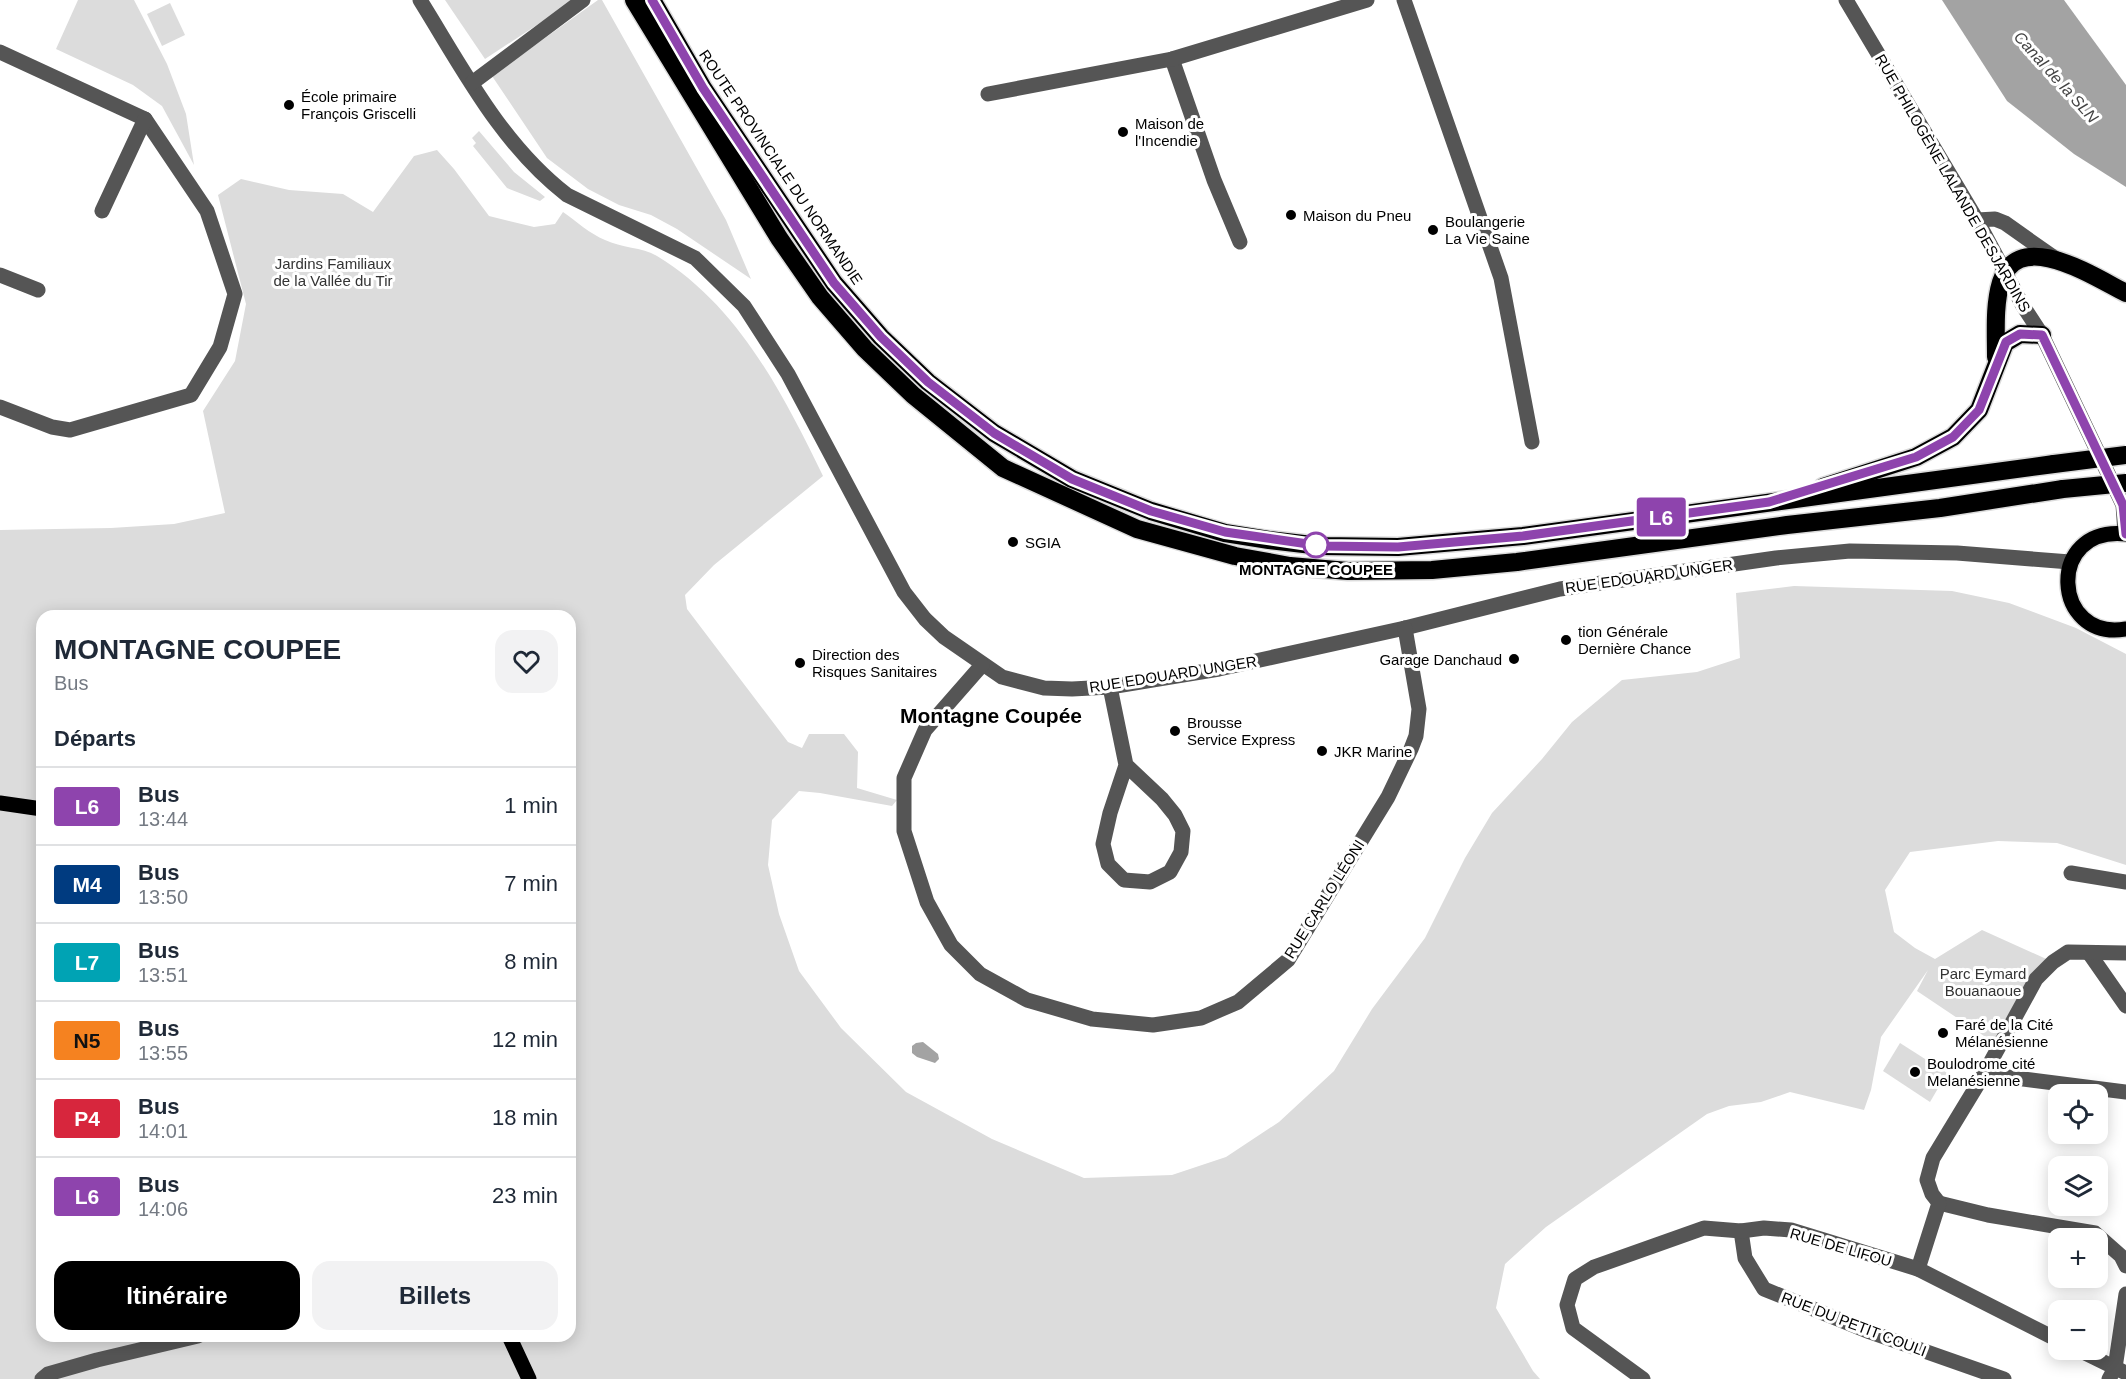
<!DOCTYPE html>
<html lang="fr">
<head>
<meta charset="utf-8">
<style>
  :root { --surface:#fff; --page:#f2f2f3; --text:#1f2937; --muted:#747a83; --line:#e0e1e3; --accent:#000 }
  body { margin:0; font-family:Arial,sans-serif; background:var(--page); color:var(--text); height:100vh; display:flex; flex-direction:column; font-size:22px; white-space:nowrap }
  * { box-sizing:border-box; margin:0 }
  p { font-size:20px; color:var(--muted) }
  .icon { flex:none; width:33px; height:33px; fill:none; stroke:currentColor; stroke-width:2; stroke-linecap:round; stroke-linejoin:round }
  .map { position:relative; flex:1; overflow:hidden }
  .side { position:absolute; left:36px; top:610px; width:540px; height:732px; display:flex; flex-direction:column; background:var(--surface); border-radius:18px; box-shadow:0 3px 15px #0003 }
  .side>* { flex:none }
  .badge { padding:0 12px; border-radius:4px; font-size:21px; line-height:39px }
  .fabs { position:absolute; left:2048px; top:1084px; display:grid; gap:12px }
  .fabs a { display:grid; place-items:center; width:60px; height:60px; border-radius:12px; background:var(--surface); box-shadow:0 3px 15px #0003; font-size:30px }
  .map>.badge { position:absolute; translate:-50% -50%; box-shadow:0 0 0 3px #fff }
  h2 { padding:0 18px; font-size:22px; line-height:54px }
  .round { display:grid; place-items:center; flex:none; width:63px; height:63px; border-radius:18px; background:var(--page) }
  .overview { display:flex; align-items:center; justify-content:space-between; height:102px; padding:0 18px }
  h1 { font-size:28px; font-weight:700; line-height:45px }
  .action { display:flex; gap:12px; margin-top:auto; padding:12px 18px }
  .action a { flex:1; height:69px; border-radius:18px; background:var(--accent); color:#fff; font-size:24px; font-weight:700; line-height:69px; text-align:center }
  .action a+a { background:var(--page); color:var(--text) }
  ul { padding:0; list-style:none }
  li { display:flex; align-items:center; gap:18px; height:78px; padding:0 18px; border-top:2px solid var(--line) }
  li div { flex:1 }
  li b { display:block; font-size:22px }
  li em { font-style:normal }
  li .badge { min-width:66px; font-weight:700; text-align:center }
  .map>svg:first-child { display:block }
  .green { fill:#dcdcdc; fill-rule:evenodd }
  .water { fill:#a3a3a3 }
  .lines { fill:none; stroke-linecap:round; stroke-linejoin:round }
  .major-casing { stroke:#dbdbdb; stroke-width:18 }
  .highway-casing { stroke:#dbdbdb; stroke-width:21 }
  .minor { stroke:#555; stroke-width:15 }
  .major { stroke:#000; stroke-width:15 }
  .highway { stroke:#000; stroke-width:18 }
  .highway-bridge-casing { stroke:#dbdbdb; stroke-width:21; stroke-linecap:butt }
  .highway-bridge { stroke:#000; stroke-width:18 }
  .line-casing { stroke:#fff; stroke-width:14 }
  .line { stroke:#8e44ad; stroke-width:9 }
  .poi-dot { fill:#000; stroke:#fff; stroke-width:2 }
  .stop-dot { fill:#fff; stroke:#8e44ad; stroke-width:3 }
  .labels { text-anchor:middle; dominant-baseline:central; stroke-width:6; stroke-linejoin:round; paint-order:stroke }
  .poi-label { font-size:15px; fill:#000; stroke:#fff; text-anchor:start }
  .street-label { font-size:15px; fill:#000; stroke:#fff }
  .park-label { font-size:15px; fill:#333; stroke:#fff }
  .stop-label { font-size:15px; font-weight:bold; fill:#000; stroke:#fff }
  .water-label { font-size:16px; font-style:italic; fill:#444; stroke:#fff }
  .district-label { font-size:21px; font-weight:bold; fill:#000; stroke:#fff }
</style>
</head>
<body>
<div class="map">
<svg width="2126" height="1379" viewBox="0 0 2126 1379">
  <rect width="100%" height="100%" fill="#fff"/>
  <g class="green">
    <polygon points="78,0 134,0 167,64 186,114 194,165 162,106 133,85 56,49"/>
    <polygon points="445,0 575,0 485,59"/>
    <polygon points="598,0 602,0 726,220 751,279 677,229 651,215 619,205 588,189 547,158 492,76"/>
    <polygon points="170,3 185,35 162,46 147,14"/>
    <polygon points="479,131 514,172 545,197 540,201 507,188 473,146 476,143 472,138"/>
    <path d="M437 150 454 169 489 216 534 227 555 224 563 212C576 221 590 234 605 240 621 248 642 247 657 256 738 305 783 394 823 476L714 565 685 595 687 609 788 742 802 748 809 734H844L858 752 857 788 897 800 892 806 820 793 799 791 772 820 768 865 779 914 799 971 841 1028 906 1092 992 1139 1084 1178 1172 1175 1226 1157 1279 1122 1334 1071 1372 1009 1425 938 1465 858 1492 813 1542 759 1572 722 1622 680 1697 672 1740 658 1736 593 1794 586 1952 591 2009 603 2076 628 2126 654V865L2057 843 1998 841 1910 852 1885 890 1894 932 1915 948 1935 959 1982 930 2053 962 1999 1046 1917 991 1928 970 1881 1037 1871 1090 1864 1110 1790 1092 1761 1102 1729 1106 1707 1114 1546 1227 1505 1264 1496 1308 1533 1371 1540 1379H0V530L111 528 174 524 225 513 203 411 235 361 246 304 218 195 241 179 289 190 343 194 373 212 414 156ZM42 616H570V1336H42Z"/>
    <polygon points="1900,1043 1947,1073 1930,1102 1883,1071"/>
  </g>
  <g class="water">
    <polygon points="1942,0 2064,0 2126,85 2126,187 2074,154 2007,101"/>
    <polygon points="923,1042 938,1054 939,1059 935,1063 917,1057 912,1053 912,1046 916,1043"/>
  </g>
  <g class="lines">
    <g class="major-casing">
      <g id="major">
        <path d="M2126 534C2045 525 2052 642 2126 629"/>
        <polyline points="0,803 42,809"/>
        <polyline points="509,1336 529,1379"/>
      </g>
    </g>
    <g class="highway-casing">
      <g id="highway">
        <polyline points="634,0 779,238 820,297 865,349 913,395 1003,468 1137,529 1235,556 1290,566 1348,571 1432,570 1517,562 1787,525 1940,508 2063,489"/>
        <polyline points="652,0 703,88 834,283 881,337 928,382 994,433 1072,479 1151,511 1225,533 1269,540 1321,546 1398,547 1523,536 2054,464"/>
        <path d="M1996 357C1996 332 1994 305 2001 282 2018 226 2096 278 2126 293"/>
        <polyline points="1823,487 1916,457 1953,437 1979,410 2005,343 2020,334 2042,335"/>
      </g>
    </g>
    <g class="minor">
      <path d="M420 0C463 69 501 144 567 195L695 258 744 306 788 374 904 592 925 619 944 637 1002 677 1044 688 1072 689 1110 687 1219 669 1405 628 1560 589 1776 558 1850 551 1957 553 2070 562"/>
      <polyline points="1404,0 1501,278 1532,442"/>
      <polyline points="1846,0 1977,220 2023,306 2042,335 2123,505 2125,533"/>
      <polyline points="0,52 145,119 207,211 235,294 220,347 191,395 70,430 52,427 0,407"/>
      <polyline points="1172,59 1214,180 1240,242"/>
      <polyline points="472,83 583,0"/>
      <polyline points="988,94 1172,59 1367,0"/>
      <polyline points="102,211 145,119"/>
      <polyline points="1977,220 1995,219 2005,223 2056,259"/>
      <polyline points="0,275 38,290"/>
      <polyline points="982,665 925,730 904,778 904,831 927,902 951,945 980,974 1027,1000 1092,1019 1153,1025 1201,1018 1238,1002 1288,960 1388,797 1411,749 1416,736 1419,709 1405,628"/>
      <polyline points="1110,687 1126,765 1110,813 1103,844 1108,864 1124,880 1150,882 1170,872 1181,852 1183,831 1175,815 1162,799 1126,765"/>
      <polyline points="2071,873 2126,882"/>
      <polyline points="2089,953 2126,1006"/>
      <polyline points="1984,1074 2126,1092"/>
      <polyline points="1939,1203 1988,1215 2095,1233 2121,1256 2126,1266"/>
      <polyline points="1741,1231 1745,1258 1764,1289 1870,1332 2004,1379"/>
      <polyline points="1918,1269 1939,1203 1932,1194 1927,1180 1933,1158 1984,1074 2036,979 2053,962 2068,952 2126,953"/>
      <polyline points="2079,1350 2126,1373"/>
      <polyline points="42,1379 48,1374 97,1360 198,1336"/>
      <polyline points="1643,1379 1573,1328 1567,1305 1575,1279 1594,1267 1704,1228 1741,1231 1764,1228 1791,1230 1918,1269 2058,1340"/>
      <polyline points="2109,1379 2115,1368 2126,1294"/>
    </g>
    <use href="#major" class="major"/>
    <use href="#highway" class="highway"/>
    <g class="highway-bridge-casing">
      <g id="highway-bridge">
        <polyline points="2054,464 2126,455"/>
        <polyline points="2063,489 2126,483"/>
      </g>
    </g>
    <use href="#highway-bridge" class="highway-bridge"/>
  </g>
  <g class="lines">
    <g class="line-casing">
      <polyline id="line" points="652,0 703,88 834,283 881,337 928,382 994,433 1072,479 1151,511 1225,532 1322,546 1398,547 1523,536 1769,502 1916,457 1953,437 1979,410 2006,342 2020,334 2042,335 2123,505 2126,534"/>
    </g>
    <use href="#line" class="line"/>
  </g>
  <g class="poi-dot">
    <circle cx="289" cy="105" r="6"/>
    <circle cx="1123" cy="132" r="6"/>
    <circle cx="1291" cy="215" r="6"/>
    <circle cx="1433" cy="230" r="6"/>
    <circle cx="1013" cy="542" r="6"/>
    <circle cx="1566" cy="640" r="6"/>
    <circle cx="1514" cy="659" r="6"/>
    <circle cx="800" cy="663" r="6"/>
    <circle cx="1175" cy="731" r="6"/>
    <circle cx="1322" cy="751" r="6"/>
    <circle cx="1943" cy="1033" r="6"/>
    <circle cx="1915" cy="1072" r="6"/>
  </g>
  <circle class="stop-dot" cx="1316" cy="545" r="12"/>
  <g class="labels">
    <g class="poi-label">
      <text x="301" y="96">École primaire<tspan x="301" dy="17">François Griscelli</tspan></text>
      <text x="1135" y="123">Maison de<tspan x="1135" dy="17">l'Incendie</tspan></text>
      <text x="1303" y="215">Maison du Pneu</text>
      <text x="1445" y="221">Boulangerie<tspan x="1445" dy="17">La Vie Saine</tspan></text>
      <text x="1025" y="542">SGIA</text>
      <text x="1578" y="631">tion Générale<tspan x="1578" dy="17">Dernière Chance</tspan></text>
      <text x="812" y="654">Direction des<tspan x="812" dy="17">Risques Sanitaires</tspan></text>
      <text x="1502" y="659" text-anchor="end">Garage Danchaud</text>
      <text x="1187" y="722">Brousse<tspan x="1187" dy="17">Service Express</tspan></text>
      <text x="1334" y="751">JKR Marine</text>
      <text x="1955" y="1024">Faré de la Cité<tspan x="1955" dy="17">Mélanésienne</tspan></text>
      <text x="1927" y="1063">Boulodrome cité<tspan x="1927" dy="17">Melanésienne</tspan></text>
    </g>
    <g class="street-label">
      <text transform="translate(781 167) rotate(56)">ROUTE PROVINCIALE DU NORMANDIE</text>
      <text transform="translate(1953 183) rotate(60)">RUE PHILOGÈNE LALANDE DESJARDINS</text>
      <text transform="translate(1649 576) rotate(-8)">RUE EDOUARD UNGER</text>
      <text transform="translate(1173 674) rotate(-9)">RUE EDOUARD UNGER</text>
      <text transform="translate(1324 899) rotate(-58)">RUE CARLO LÉONI</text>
      <text transform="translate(1841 1247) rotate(16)">RUE DE LIFOU</text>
      <text transform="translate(1854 1324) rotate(21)">RUE DU PETIT COULI</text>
    </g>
    <g class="park-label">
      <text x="333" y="263">Jardins Familiaux<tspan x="333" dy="17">de la Vallée du Tir</tspan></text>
      <text x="1983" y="973">Parc Eymard<tspan x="1983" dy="17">Bouanaoue</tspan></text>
    </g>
    <g class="stop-label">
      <text x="1316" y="569">MONTAGNE COUPEE</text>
    </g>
    <g class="water-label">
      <text transform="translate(2056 77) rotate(48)">Canal de la SLN</text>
    </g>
    <g class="district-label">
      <text x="991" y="715">Montagne Coupée</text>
    </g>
  </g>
</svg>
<div class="fabs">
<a><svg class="icon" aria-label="locate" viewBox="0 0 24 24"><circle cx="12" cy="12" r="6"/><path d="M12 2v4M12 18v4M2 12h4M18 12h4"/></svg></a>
<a><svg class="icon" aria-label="layers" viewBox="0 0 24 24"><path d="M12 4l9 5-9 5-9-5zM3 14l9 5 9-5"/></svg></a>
<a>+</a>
<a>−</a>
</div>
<b class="badge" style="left:1661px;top:517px;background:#8e44ad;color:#fff">L6</b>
<section class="side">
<div class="overview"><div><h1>MONTAGNE COUPEE</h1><p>Bus</p></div><a class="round"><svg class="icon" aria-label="heart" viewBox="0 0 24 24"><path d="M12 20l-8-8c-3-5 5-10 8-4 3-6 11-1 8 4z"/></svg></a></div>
<h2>Départs</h2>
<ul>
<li><span class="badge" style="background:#8e44ad;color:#fff">L6</span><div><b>Bus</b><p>13:44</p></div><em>1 min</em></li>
<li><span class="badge" style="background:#003b80;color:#fff">M4</span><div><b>Bus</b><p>13:50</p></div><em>7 min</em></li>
<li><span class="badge" style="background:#00a3b4;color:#fff">L7</span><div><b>Bus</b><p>13:51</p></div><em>8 min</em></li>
<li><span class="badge" style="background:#f58220;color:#111">N5</span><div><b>Bus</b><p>13:55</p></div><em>12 min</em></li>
<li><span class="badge" style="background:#d7263d;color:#fff">P4</span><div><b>Bus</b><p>14:01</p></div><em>18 min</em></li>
<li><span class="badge" style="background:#8e44ad;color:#fff">L6</span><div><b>Bus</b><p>14:06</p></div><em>23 min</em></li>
</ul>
<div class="action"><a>Itinéraire</a><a>Billets</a></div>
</section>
</div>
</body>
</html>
